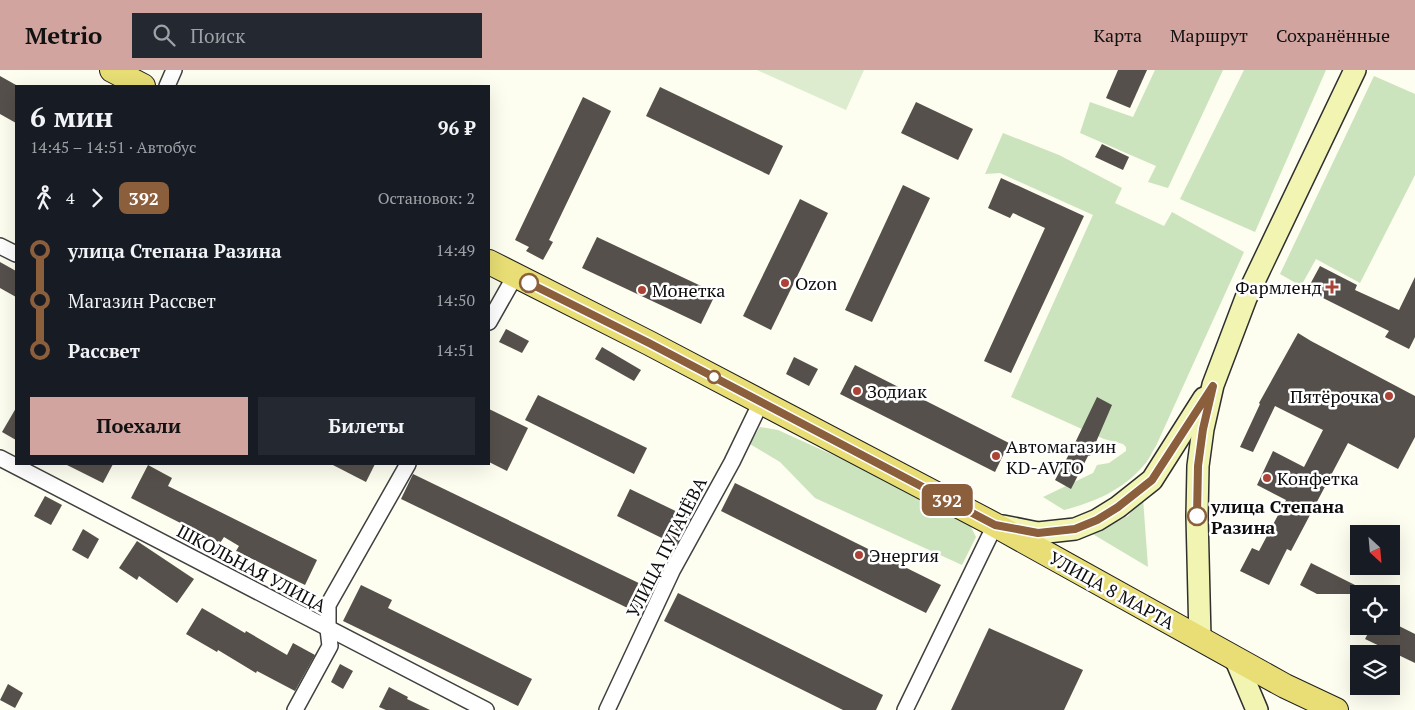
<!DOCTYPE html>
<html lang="ru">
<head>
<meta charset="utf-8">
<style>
  :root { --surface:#171b24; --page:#242831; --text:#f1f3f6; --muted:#9ea1a6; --accent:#d2a4a0 }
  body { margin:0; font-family:"PT Serif",serif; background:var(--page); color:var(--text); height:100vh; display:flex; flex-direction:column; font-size:19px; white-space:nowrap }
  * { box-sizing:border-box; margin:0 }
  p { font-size:16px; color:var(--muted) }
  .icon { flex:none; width:28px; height:28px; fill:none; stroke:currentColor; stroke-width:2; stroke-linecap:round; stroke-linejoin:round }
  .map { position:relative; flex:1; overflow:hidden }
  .side { position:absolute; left:15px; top:15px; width:475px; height:380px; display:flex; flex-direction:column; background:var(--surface); border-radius:0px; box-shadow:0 5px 20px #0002 }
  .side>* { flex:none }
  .badge { padding:0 10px; border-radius:8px; font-size:18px; line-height:32px }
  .needle { width:32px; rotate:154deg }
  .fabs { position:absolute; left:1350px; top:455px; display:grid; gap:10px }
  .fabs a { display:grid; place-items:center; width:50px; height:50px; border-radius:0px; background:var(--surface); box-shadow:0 5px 20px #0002; font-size:25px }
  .map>.badge { position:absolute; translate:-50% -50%; box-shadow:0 0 0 2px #fff }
  .legs { display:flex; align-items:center; gap:8px; height:55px; padding:0 15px; font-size:16px }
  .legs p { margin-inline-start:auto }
  .summary { display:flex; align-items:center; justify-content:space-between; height:85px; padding:0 15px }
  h1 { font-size:28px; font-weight:700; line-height:38px }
  .button { display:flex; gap:10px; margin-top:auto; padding:10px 15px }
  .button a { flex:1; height:58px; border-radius:0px; background:var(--accent); color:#111; font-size:20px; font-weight:700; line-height:58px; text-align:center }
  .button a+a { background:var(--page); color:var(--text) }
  ul { padding:0 15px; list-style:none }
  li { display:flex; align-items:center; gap:18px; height:50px; font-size:19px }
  li i { display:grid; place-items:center; width:8px; height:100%; margin:0 6px; background:currentColor }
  li i::after { content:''; width:12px; height:12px; margin:-6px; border:4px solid; border-radius:50%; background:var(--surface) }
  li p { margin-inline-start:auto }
  li:first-child i { background:linear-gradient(#0000 50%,currentColor 0) }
  li:last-child i { background:linear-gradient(currentColor 50%,#0000 0) }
  header { display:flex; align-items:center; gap:30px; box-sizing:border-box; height:70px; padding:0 25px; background:var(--accent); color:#111 }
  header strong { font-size:24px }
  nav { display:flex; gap:28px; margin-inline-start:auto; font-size:18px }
  .search { width:350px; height:45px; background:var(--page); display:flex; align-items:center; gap:12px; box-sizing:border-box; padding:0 18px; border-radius:0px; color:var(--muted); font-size:19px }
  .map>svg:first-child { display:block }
  .green { fill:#cbe4bd }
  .pitch { fill:#ddecce }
  .building { fill:#55504b }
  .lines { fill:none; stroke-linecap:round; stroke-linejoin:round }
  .street-casing { stroke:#404040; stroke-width:18 }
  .secondary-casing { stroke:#2f2f2f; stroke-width:24 }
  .primary-casing { stroke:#1e1e1e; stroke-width:26 }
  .street { stroke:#fff; stroke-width:15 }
  .secondary { stroke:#f2f5b2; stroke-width:21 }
  .primary { stroke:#e8de75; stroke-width:24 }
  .line-1-casing { stroke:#fff; stroke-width:11 }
  .line-1 { stroke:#8b5e3c; stroke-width:8 }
  .stop-1-dot { fill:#fff; stroke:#8b5e3c; stroke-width:2.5 }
  .poi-dot { fill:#ac4336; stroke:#fff; stroke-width:2 }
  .labels { text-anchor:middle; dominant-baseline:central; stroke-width:5; stroke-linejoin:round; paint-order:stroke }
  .poi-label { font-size:18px; fill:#0d0d0d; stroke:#fff; text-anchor:start }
  .stop-label { font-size:18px; font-weight:bold; fill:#0d0d0d; stroke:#fff; text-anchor:start }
  .street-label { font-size:18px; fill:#0d0d0d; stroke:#fff }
</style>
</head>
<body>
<header>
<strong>Metrio</strong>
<div class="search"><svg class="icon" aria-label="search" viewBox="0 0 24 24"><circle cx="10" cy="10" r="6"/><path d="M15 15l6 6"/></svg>Поиск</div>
<nav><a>Карта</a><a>Маршрут</a><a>Сохранённые</a></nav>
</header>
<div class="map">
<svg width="1415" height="640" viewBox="0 0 1415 640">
  <rect width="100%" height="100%" fill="#fdfdf0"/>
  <g class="green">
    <polygon points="1155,0 1223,0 1168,118 1148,112 1156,96 1080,63 1090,32 1133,47"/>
    <polygon points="1244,0 1326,0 1255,162 1180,129"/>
    <polygon points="1374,6 1415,24 1415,105 1360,213 1316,189 1301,216 1280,204"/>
    <path d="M1003 63 1059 85 1122 118 1115 133 1164 156 1172 142 1244 182 1156 376C1152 382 1149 390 1144 395 1123 420 1095 432 1064 440L1043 427 1093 403 1097 395 1109 393 1126 381V377L1123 374 1104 369 1011 327 1093 145 1000 103 985 104Z"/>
    <polygon points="760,357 778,360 965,445 976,467 962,495 815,428 780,392 750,374"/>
    <polygon points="1143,428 1148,497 1091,463 1128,446"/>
  </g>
  <polygon class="pitch" points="757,0 864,0 846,40"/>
  <g class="building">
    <polygon points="1118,0 1147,0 1130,38 1106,28"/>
    <polygon points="0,6 16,15 16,53 0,44"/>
    <polygon points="660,17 783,76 769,105 646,46"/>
    <polygon points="583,27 611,41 549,170 553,172 543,190 526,181 529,177 515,170"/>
    <polygon points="916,32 973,59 958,90 901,63"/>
    <polygon points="1102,74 1129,87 1123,100 1095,87"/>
    <polygon points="1001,108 1084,146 1011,303 984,291 1045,158 1013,143 1010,148 988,138"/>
    <polygon points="903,115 930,128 872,252 845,240"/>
    <polygon points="800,129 828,143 771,260 743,246"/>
    <polygon points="597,167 716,223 701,254 582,198"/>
    <polygon points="0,192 16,201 16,227 0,218"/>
    <polygon points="1320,196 1357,215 1355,220 1399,240 1415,207 1415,267 1409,279 1385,267 1389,261 1307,220"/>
    <polygon points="506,259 529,271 522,283 499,272"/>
    <polygon points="1298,263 1311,271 1415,326 1415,367 1398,399 1348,373 1291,481 1287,479 1269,515 1240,501 1252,478 1259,481 1286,430 1257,415 1273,381 1304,397 1323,360 1275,336 1253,382 1240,377 1260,334 1259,333"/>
    <polygon points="602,277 641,300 634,311 595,289"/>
    <polygon points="794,287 818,299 809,316 786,304"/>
    <polygon points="855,295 1009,373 995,402 840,324"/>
    <polygon points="538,325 647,378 634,404 525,350"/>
    <polygon points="1097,327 1112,335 1090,386 1088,386 1071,419 1055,410 1074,375"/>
    <polygon points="16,338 16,370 2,362"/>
    <polygon points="489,339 528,358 507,401 489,392"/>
    <polygon points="65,394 113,394 103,413"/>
    <polygon points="331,394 375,394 366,412"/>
    <polygon points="148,395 172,408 168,416 317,490 305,515 236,481 239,476 224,467 220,473 131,428"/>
    <polygon points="413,404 647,517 636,542 401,429"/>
    <polygon points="735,413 941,515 926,543 721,441"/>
    <polygon points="630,419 690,448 676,475 617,446"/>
    <polygon points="45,426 62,435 51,455 34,446"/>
    <polygon points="83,459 99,469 88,489 72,480"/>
    <polygon points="137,471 194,509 177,533 139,506 137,510 119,498"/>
    <polygon points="1311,493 1373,524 1317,524 1300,515"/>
    <polygon points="361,515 392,530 388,538 532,609 518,636 343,551"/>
    <polygon points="678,523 883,625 876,640 843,640 664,551"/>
    <polygon points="202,538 245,563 246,561 287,585 293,573 315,585 295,621 257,601 256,603 218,580 217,582 186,564"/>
    <polygon points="1391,552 1415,564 1415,593 1365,569 1372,556 1391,556"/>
    <polygon points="989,558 1083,600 1064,640 951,640"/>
    <polygon points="340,594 353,601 343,619 331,612"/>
    <polygon points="8,614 23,623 15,638 0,630"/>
    <polygon points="389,617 408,627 407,629 430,640 386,640 379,637"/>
  </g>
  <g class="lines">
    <g class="street-casing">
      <g id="street">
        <polyline points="167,16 174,0"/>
        <polyline points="0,176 16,184"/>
        <polyline points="489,252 515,206"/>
        <polyline points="0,388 486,640"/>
        <polyline points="295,640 330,576 328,559 328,535 408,394"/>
        <polyline points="607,640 672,501 732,392 761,332"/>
        <polyline points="905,640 995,455"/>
      </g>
    </g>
    <g class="secondary-casing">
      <g id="secondary">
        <polyline points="1003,456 1038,463 1075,459 1097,450 1118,437 1152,410 1204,328"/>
        <polyline points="1200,568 1197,446 1198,396 1203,359 1213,315 1246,228 1355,0"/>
        <polyline points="1235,588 1257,640"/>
      </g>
    </g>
    <g class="primary-casing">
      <g id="primary">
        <polyline points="112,0 143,16"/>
        <polyline points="489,192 649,273 995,455 1285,616 1336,640"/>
      </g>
    </g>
    <use href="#street" class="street"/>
    <use href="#secondary" class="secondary"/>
    <use href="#primary" class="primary"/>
  </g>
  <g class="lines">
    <g class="line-1-casing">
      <polyline id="line-1" points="529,213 649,273 995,455 1038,463 1075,459 1097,450 1118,437 1152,410 1213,316 1203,359 1198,396 1197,446"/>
    </g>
    <use href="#line-1" class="line-1"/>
  </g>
  <g class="stop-1-dot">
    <circle cx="529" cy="213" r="9"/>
    <circle cx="714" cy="307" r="6"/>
    <circle cx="1197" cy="446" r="9"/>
  </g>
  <g class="poi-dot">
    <circle cx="785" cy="213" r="5"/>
    <path d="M1329.5 209.5h5v5h5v5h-5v5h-5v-5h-5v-5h5z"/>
    <circle cx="642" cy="220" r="5"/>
    <circle cx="857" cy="321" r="5"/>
    <circle cx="1389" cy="326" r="5"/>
    <circle cx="996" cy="386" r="5"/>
    <circle cx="1267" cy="408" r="5"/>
    <circle cx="859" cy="485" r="5"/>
  </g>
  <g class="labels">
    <g class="poi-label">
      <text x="795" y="213">Ozon</text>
      <text x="1322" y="217" text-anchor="end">Фармленд</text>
      <text x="652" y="220">Монетка</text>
      <text x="867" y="321">Зодиак</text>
      <text x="1379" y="326" text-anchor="end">Пятёрочка</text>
      <text x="1006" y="376">Автомагазин<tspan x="1006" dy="21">KD-AVTO</tspan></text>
      <text x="1277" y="408">Конфетка</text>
      <text x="869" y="485">Энергия</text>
    </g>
    <g class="stop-label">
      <text x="1211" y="436">улица Степана<tspan x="1211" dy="21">Разина</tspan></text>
    </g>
    <g class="street-label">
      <text transform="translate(666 477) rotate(-63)">УЛИЦА ПУГАЧЁВА</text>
      <text transform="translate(252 498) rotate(28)">ШКОЛЬНАЯ УЛИЦА</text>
      <text transform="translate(1112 520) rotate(29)">УЛИЦА 8 МАРТА</text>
    </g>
  </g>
</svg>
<div class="fabs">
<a><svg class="needle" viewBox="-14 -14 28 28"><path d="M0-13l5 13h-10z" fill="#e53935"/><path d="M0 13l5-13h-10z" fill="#9ea1a6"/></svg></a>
<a><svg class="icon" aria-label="locate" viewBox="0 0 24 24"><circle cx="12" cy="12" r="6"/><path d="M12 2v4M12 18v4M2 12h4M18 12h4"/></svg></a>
<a><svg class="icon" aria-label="layers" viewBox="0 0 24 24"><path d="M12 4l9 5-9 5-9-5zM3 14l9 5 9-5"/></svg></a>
</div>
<b class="badge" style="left:947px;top:430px;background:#8b5e3c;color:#fff">392</b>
<section class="side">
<div class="summary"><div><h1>6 мин</h1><p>14:45 – 14:51 · Автобус</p></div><b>96 ₽</b></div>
<div class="legs"><svg class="icon" aria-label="walk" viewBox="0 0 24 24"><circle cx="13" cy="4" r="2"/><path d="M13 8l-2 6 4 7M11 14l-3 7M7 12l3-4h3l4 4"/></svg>4<svg class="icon" aria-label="forward" viewBox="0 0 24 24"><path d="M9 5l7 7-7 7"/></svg><b class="badge" style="background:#8b5e3c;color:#fff">392</b><p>Остановок: 2</p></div>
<ul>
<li><i style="color:#8b5e3c"></i><b>улица Степана Разина</b><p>14:49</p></li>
<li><i style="color:#8b5e3c"></i><span>Магазин Рассвет</span><p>14:50</p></li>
<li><i style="color:#8b5e3c"></i><b>Рассвет</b><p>14:51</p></li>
</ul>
<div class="button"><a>Поехали</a><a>Билеты</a></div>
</section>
</div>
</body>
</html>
